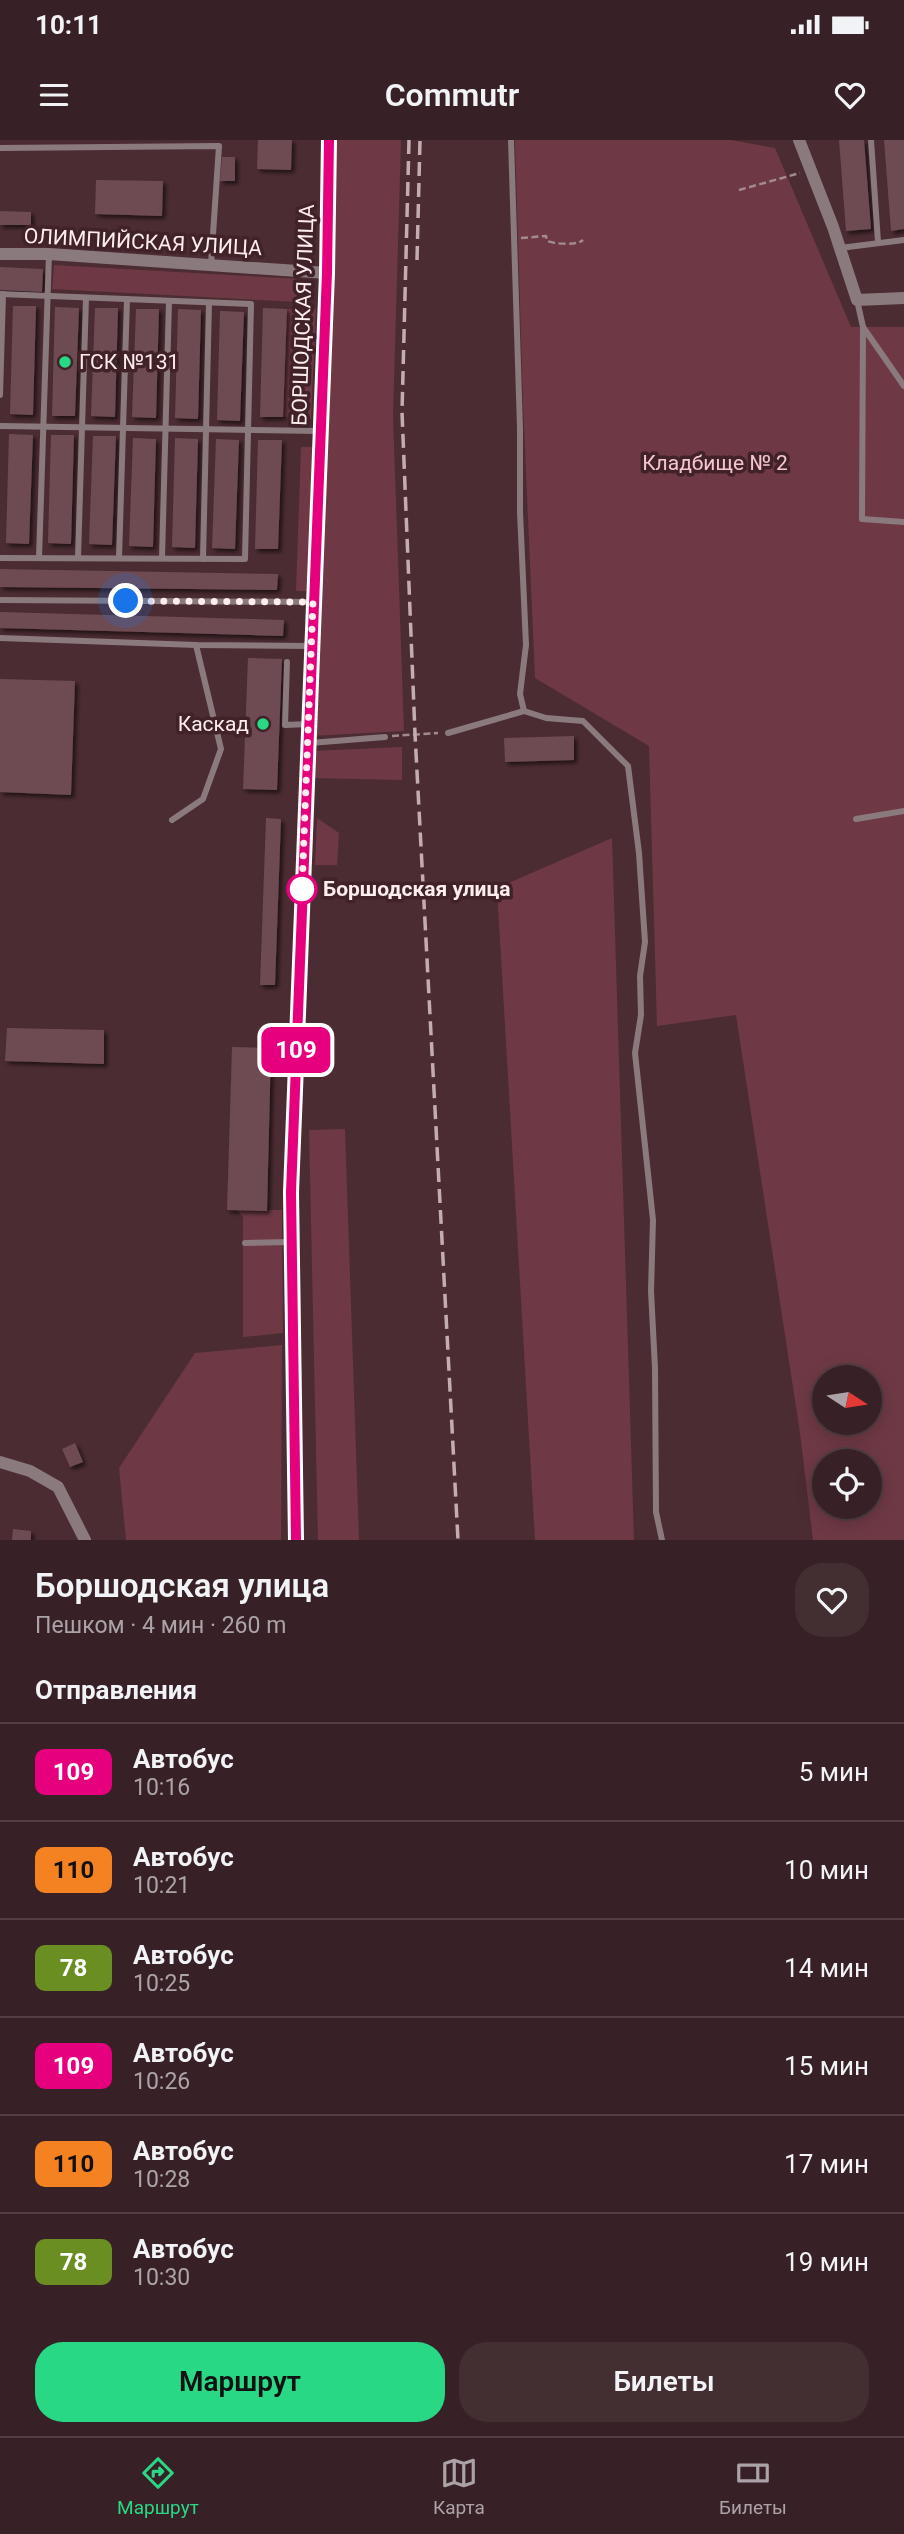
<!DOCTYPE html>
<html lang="ru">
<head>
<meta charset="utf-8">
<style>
  :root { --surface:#382126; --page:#432e32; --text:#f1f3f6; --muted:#aba3a7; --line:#523e43; --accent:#29d885 }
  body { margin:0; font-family:Roboto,sans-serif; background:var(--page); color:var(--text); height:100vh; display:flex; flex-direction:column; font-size:26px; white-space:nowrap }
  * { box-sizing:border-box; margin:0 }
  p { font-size:23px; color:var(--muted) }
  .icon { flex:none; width:38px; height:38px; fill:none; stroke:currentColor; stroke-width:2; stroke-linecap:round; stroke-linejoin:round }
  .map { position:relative; height:1400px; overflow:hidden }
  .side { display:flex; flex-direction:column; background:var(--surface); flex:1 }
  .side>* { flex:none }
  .badge { padding:0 14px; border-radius:10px; font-size:24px; line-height:46px }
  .needle { width:46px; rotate:102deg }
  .fabs { position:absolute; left:812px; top:1225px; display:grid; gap:14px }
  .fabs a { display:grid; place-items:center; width:70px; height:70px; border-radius:50%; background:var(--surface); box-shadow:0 4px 18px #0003,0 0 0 2px var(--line); font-size:35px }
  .you { position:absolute; width:35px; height:35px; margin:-18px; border:5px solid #fff; border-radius:50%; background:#1a73e8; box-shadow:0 0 0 10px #1a73e833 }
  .map>.badge { position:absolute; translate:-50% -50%; box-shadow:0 0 0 4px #fff }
  h2 { padding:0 35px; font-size:26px; line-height:63px }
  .round { display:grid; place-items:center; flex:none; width:74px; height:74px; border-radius:28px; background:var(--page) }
  .head { display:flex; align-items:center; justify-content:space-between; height:119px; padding:0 35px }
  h1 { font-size:33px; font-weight:600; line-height:52px }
  .primary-button { display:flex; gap:14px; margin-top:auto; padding:14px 35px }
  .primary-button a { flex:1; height:80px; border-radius:28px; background:var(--accent); color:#111; font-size:28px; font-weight:600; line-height:80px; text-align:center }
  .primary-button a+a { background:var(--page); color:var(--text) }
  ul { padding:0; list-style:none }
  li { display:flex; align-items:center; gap:21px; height:98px; padding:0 35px; border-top:2px solid var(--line) }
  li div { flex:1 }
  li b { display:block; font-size:26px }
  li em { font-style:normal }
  li .badge { min-width:77px; font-weight:700; text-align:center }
  .status { display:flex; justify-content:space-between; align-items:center; height:49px; padding:0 35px; background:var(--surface); direction:ltr }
  .status svg { height:19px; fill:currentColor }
  header { display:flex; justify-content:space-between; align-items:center; height:91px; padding:0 35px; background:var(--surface); font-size:32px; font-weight:600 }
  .menu { display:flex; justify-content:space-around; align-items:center; height:98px; border-top:2px solid var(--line); background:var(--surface); font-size:19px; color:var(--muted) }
  .menu a { display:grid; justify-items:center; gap:4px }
  .menu .on { color:var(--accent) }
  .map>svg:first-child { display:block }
  .green { fill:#6e3945; fill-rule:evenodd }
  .building { fill:#6e4c53; filter:url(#shadow) }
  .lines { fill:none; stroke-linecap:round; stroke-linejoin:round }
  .path { stroke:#a28a8e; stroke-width:2.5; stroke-dasharray:7 3.5; stroke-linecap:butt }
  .service { stroke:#8b7a7d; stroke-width:6 }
  .minor { stroke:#8b7a7d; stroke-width:12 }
  .tertiary { stroke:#8b7a7d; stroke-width:14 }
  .rail { stroke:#c3adb0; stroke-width:3.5; stroke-dasharray:14 7; stroke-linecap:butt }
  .line-casing { stroke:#fff; stroke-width:16 }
  .line { stroke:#e6007e; stroke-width:10 }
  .walk { stroke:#feedef; stroke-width:7; stroke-dasharray:0 12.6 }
  .poi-dot { fill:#29d885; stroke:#402228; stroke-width:2.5 }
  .stop-dot { fill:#fff; stroke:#e6007e; stroke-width:3.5 }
  .labels { text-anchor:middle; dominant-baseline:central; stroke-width:7; stroke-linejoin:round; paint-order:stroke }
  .street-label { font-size:21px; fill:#feedef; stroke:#402228 }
  .poi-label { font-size:21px; fill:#feedef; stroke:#402228; text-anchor:start }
  .park-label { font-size:21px; fill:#f6c6cf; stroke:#402228 }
  .stop-label { font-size:21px; font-weight:bold; fill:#feedef; stroke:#402228; text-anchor:start }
</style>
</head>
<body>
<div class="status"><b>10:11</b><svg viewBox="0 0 49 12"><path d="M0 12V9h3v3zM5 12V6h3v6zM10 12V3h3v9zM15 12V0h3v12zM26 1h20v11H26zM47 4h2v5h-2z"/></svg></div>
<header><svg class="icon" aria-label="menu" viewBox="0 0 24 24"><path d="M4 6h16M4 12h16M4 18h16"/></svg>Commutr<svg class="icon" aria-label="heart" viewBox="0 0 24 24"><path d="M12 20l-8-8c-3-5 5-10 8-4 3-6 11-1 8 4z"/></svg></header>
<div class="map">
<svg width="904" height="1400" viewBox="0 0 904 1400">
  <defs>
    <filter id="shadow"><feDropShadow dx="3" dy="3" stdDeviation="2" flood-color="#0009"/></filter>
  </defs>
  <rect width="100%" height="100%" fill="#4b2c32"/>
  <g class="green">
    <polygon points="334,0 401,0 393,276 404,591 312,596"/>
    <path d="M515 0H731L775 8 851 187H904V1400H813L800 1293 736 875 657 886 649 606 535 538 523 263ZM824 1237H870V1283H824ZM824 1321H870V1367H824Z"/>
    <polygon points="54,125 299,139 297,162 52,149"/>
    <polygon points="305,168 316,169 311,279 300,279"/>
    <polygon points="287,169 298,169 294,278 283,277"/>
    <polygon points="301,307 312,307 307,451 296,451"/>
    <polygon points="402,607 402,640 312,638 312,611"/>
    <polygon points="317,678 339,693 337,725 315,725"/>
    <polygon points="612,698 634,1400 535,1400 497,748"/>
    <polygon points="345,989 359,1400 318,1400 309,990"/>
    <polygon points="237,1070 282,1070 283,1193 243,1197 243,1077"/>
    <polygon points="282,1205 281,1400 126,1400 119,1328 195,1213"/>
  </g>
  <g class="building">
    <polygon points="258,0 292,0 291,30 257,29"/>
    <polygon points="839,0 864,0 871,89 846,91"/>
    <polygon points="884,0 904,0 904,89 891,91"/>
    <polygon points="222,17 235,17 235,41 220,41"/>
    <polygon points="96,40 163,41 162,76 95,74"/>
    <polygon points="0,71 31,72 31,85 0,85"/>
    <polygon points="0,127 43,129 42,152 0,150"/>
    <polygon points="13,166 36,166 33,275 10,274"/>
    <polygon points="55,167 79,168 75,276 52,276"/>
    <polygon points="95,168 118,168 115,277 91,276"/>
    <polygon points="263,168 287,169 283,277 260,277"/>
    <polygon points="136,169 159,169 156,278 132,277"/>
    <polygon points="178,169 201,170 198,279 175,278"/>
    <polygon points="220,171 244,172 240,281 217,280"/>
    <polygon points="9,294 33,295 29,404 6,403"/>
    <polygon points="51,295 74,295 71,404 48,403"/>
    <polygon points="93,296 116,296 112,405 89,404"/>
    <polygon points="133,298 156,299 153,407 129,406"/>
    <polygon points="175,298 198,299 195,408 172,407"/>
    <polygon points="216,299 239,300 235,409 212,408"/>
    <polygon points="258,300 282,300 278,409 255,409"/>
    <polygon points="0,429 278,434 277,450 0,447"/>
    <polygon points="0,472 284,480 283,496 0,488"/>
    <polygon points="248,518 282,519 277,650 243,649"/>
    <polygon points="0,539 75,541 71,655 0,652"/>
    <polygon points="574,596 574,620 505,622 504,598"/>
    <polygon points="266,678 281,679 275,845 260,845"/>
    <polygon points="7,888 104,890 104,924 5,921"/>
    <polygon points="232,907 271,908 267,1071 227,1070"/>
    <polygon points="75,1303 83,1322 70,1327 62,1309"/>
    <polygon points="13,1389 31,1391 31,1400 12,1400"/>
  </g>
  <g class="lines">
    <g class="path">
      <polyline points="739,50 800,33"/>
      <path d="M521 98 546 96 547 101C556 104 576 106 583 100"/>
      <polyline points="392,596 438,593"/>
    </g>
    <g class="service">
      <polyline points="511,0 520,288 520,372 526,505 520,554 524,571"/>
      <polyline points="871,0 878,102"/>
      <polyline points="0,8 219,6 211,124"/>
      <polyline points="840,108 904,100"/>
      <polyline points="0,154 251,164 245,419 0,418"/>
      <polyline points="857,160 863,187 904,246"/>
      <polyline points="863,187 862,379 904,382"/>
      <polyline points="0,255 3,154"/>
      <polyline points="0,286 320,291"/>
      <polyline points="39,418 49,114"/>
      <polyline points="78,418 86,158"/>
      <polyline points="119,418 127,159"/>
      <polyline points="162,418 169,161"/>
      <polyline points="203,419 209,163"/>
      <polyline points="0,460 313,462"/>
      <polyline points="0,498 196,505 311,506"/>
      <polyline points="287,522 285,585 308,584"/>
      <polyline points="448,593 524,571 546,578 583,581 628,626 639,713 645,802 640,836 641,875 635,913 653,1080 651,1151 655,1228 656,1372 662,1400"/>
      <polyline points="310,603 385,597"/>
      <polyline points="856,679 904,671"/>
      <polyline points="172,680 203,659 221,609 196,505"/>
      <polyline points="271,925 295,926"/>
      <polyline points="245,1103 290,1102"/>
    </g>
    <g class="minor">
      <polyline points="799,0 833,87 857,160 904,158"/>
      <polyline points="0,114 49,114 327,133"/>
      <polyline points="0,1322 30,1331 58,1347 85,1400"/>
    </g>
    <polyline class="tertiary" points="296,1400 291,1052 327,133 329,0"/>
    <g class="rail">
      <polyline points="409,0 402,272 415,594 458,1400"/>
      <polyline points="417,120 420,0"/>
    </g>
  </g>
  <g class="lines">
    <g class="line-casing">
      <polyline id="line" points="296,1400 291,1052 327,133 329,0"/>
    </g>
    <use href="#line" class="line"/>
    <polyline class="walk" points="126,461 313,462 302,749"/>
  </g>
  <g class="poi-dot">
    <circle cx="65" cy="222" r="7"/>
    <circle cx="263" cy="584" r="7"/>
  </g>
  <circle class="stop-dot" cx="302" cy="749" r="14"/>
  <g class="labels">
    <g class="street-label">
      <text transform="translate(143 102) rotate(3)">ОЛИМПИЙСКАЯ УЛИЦА</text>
      <text transform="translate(303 175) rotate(-88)">БОРШОДСКАЯ УЛИЦА</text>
    </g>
    <g class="poi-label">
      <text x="79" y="222">ГСК №131</text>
      <text x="249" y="584" text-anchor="end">Каскад</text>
    </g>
    <g class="park-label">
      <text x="715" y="323">Кладбище № 2</text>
    </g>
    <g class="stop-label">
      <text x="323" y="749">Боршодская улица</text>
    </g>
  </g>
</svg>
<div class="fabs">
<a><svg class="needle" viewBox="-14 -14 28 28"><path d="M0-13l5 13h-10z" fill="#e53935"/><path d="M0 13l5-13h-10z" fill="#aba3a7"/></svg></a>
<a><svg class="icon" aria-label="locate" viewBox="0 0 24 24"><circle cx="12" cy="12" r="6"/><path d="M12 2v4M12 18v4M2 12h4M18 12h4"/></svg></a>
</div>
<div class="you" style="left:126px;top:461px"></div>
<b class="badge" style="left:296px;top:910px;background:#e6007e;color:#fff">109</b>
</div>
<section class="side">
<div class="head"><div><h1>Боршодская улица</h1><p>Пешком · 4 мин · 260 m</p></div><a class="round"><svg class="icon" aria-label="heart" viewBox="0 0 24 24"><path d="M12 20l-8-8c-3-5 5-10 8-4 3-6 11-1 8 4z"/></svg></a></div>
<h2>Отправления</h2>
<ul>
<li><span class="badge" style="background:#e6007e;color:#fff">109</span><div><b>Автобус</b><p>10:16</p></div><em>5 мин</em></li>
<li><span class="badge" style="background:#f58220;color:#111">110</span><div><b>Автобус</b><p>10:21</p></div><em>10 мин</em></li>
<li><span class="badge" style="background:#6b8e23;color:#fff">78</span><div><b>Автобус</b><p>10:25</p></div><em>14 мин</em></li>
<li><span class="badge" style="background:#e6007e;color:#fff">109</span><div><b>Автобус</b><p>10:26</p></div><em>15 мин</em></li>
<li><span class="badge" style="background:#f58220;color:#111">110</span><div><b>Автобус</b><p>10:28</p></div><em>17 мин</em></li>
<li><span class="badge" style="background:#6b8e23;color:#fff">78</span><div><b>Автобус</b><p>10:30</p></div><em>19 мин</em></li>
</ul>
<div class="primary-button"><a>Маршрут</a><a>Билеты</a></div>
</section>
<nav class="menu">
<a class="on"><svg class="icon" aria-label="directions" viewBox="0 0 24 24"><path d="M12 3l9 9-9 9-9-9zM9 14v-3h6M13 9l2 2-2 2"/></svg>Маршрут</a>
<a><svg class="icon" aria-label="map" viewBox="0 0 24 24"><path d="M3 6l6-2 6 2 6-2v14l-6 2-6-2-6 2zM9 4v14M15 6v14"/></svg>Карта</a>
<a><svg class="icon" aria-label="tickets" viewBox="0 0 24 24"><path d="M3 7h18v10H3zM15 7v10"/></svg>Билеты</a>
</nav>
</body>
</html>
